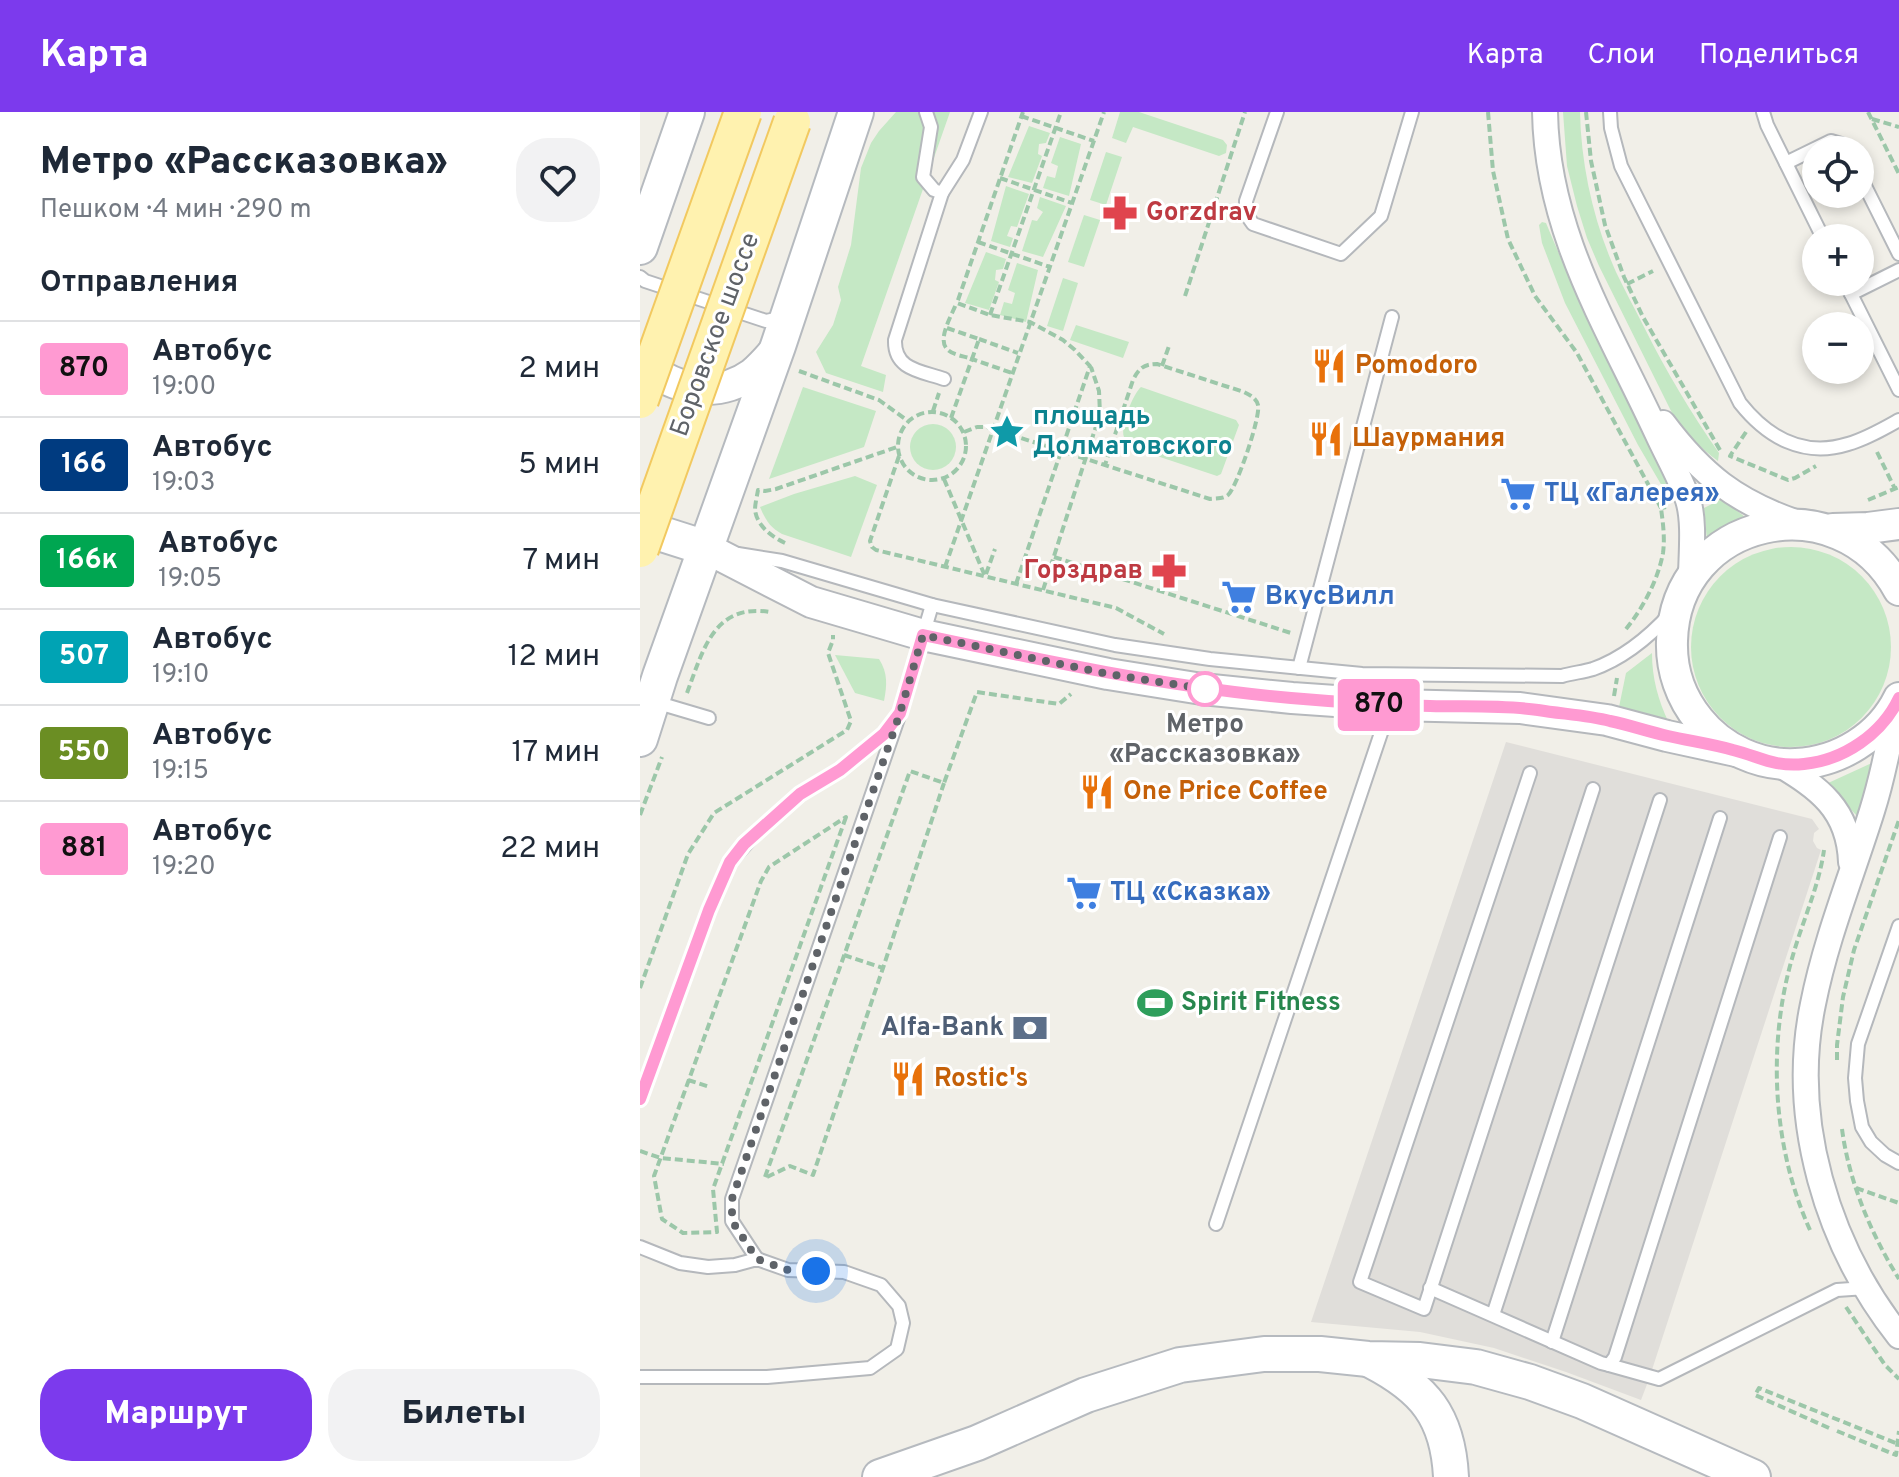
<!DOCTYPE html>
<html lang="ru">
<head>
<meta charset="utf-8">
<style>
  :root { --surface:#fff; --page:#f2f2f3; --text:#1f2937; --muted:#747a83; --line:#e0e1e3; --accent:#7c3aed }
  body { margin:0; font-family:Overpass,sans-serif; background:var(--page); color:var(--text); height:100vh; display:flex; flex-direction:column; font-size:30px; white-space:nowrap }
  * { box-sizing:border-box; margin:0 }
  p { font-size:26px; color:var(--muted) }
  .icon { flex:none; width:44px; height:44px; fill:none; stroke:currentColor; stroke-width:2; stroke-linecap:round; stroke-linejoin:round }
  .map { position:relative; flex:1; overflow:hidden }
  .side { display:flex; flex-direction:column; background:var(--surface); width:640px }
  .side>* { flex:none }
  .badge { padding:0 16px; border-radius:6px; font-size:28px; line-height:52px }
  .tools { position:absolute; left:1162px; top:24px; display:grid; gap:16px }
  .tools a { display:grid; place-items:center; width:72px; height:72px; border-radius:50%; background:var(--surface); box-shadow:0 4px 12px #0003; font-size:40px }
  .you { position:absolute; width:40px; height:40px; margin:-20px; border:6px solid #fff; border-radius:50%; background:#1a73e8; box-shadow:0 0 0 12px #1a73e833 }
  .map>.badge { position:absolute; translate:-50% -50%; box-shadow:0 0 0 4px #fff }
  h2 { padding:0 40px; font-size:30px; line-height:72px }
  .round { display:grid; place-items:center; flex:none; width:84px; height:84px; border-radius:32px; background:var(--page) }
  .summary { display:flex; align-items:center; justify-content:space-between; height:136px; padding:0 40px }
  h1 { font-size:38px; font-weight:800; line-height:60px }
  .action { display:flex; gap:16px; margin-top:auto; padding:16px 40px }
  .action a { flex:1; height:92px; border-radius:32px; background:var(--accent); color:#fff; font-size:32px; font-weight:800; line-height:92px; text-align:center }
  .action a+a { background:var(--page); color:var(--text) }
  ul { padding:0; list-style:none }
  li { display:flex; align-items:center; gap:24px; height:96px; padding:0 40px; border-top:2px solid var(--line) }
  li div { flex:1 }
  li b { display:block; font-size:30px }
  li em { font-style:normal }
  li .badge { min-width:88px; font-weight:700; text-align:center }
  header { display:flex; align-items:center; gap:48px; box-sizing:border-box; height:112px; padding:0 40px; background:var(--accent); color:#fff }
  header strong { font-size:38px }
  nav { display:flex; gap:44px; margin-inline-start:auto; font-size:28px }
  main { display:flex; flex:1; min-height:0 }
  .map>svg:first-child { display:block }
  .industrial { fill:#e0deda }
  .green { fill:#c5e8c5 }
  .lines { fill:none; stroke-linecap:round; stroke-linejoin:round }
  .service-casing { stroke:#b5b8bc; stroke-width:16 }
  .minor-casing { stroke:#b5b8bc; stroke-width:28 }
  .tertiary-casing { stroke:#b5b8bc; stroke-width:34 }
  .secondary-casing { stroke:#b6babf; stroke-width:38 }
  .path { stroke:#9cc7a9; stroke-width:4; stroke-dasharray:8 4; stroke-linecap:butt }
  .service { stroke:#fff; stroke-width:12 }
  .minor { stroke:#fff; stroke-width:24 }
  .tertiary { stroke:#fff; stroke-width:30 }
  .secondary { stroke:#fff; stroke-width:34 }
  .primary-bridge-casing { stroke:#f2c960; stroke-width:40; stroke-linecap:butt }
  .primary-bridge { stroke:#fff2af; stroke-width:36 }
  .line-casing { stroke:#fff; stroke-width:18 }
  .line { stroke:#ff9ad2; stroke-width:12 }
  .walk { stroke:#5f6368; stroke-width:8; stroke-dasharray:0 14.4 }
  .stop-dot { fill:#fff; stroke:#ff9ad2; stroke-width:4 }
  .labels { text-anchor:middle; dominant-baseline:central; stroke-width:6; stroke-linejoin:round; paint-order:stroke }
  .health-label { font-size:26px; font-weight:bold; fill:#be3a42; stroke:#fff; text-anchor:start }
  .street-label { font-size:26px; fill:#5f6368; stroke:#fff }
  .food-label { font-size:26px; font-weight:bold; fill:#c56008; stroke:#fff; text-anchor:start }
  .culture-label { font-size:26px; font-weight:bold; fill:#0d838f; stroke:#fff; text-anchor:start }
  .shop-label { font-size:26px; font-weight:bold; fill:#366cbe; stroke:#fff; text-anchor:start }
  .stop-label { font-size:26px; font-weight:bold; fill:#5f6368; stroke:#fff }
  .leisure-label { font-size:26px; font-weight:bold; fill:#27864d; stroke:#fff; text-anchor:start }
  .service-label { font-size:26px; font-weight:bold; fill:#4e5e75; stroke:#fff; text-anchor:end }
</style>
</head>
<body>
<header>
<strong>Карта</strong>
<nav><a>Карта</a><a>Слои</a><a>Поделиться</a></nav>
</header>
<main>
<section class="side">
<div class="summary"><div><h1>Метро «Рассказовка»</h1><p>Пешком · 4 мин · 290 m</p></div><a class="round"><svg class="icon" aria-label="heart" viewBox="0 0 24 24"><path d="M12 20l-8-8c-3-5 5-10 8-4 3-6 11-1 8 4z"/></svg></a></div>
<h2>Отправления</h2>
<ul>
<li><span class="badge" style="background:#ff9ad2;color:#111">870</span><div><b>Автобус</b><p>19:00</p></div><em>2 мин</em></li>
<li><span class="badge" style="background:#003b80;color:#fff">166</span><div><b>Автобус</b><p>19:03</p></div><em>5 мин</em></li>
<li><span class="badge" style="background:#00a651;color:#fff">166к</span><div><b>Автобус</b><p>19:05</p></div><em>7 мин</em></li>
<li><span class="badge" style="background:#00a3b4;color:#fff">507</span><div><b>Автобус</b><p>19:10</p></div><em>12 мин</em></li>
<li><span class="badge" style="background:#6b8e23;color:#fff">550</span><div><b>Автобус</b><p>19:15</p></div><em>17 мин</em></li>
<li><span class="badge" style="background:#ff9ad2;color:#111">881</span><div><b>Автобус</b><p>19:20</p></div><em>22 мин</em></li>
</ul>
<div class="action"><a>Маршрут</a><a>Билеты</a></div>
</section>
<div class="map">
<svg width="1259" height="1365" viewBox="0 0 1259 1365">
  <rect width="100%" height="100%" fill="#f1efe8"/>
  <polygon class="industrial" points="866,630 1172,707 1179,717 1174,721 1173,729 1177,736 1181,738 1009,1267 1001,1288 926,1260 854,1236 780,1220 671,1210"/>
  <g class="green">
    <polygon points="256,0 310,0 221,254 246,263 243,280 186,261 176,240 193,213 201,188 198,175 211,133 221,56 231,31 239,19"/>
    <polygon points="480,0 499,0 583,28 587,33 586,41 579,44 493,15 486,31 472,26"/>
    <path d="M923 0H940C941 54 954 111 976 160 985 179 995 197 1004 215 1026 259 1051 301 1079 341L1078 349C1060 336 1046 321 1033 303L959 154 947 126 937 94 927 54Z"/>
    <polygon points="389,14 410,21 406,31 399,32 398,42 402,44 392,71 368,65"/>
    <polygon points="420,25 441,32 429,84 403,76 407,64 415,66 418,54 411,51"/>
    <polygon points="466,40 482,45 466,93 450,88"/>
    <polygon points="366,74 389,82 377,115 371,114 367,124 373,126 370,135 351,129"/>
    <polygon points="400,85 426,94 403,145 382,139 392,108 397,109 403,100 397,96"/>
    <polygon points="444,103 460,108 444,155 428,150"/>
    <path d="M902 110 906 111C944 203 990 291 1036 379L1029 386 998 333 925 191 902 131 899 113Z"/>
    <polygon points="346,140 366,147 363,157 356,158 355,168 359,170 349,198 325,191"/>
    <polygon points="377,151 398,158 386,210 360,203 364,190 372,192 375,181 368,178"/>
    <polygon points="423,166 438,171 423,219 407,214"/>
    <polygon points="436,213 489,230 483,246 430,228"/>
    <polygon points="163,275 236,299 224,335 129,367"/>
    <path d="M501 275 596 308 599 313 581 362 577 364 493 336C489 332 486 331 484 325 480 314 493 282 501 275Z"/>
    <circle cx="293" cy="335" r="23"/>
    <path d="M215 364 237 373 211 445 142 422C130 416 125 407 120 395L154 382Z"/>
    <polygon points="1079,385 1105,405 1067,428 1064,396 1072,392"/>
    <circle cx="1151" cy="535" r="100"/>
    <path d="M1012 541C1012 566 1018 588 1029 611L979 595 986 561Z"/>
    <path d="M195 543 239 547C248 561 247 573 244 589L215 581Z"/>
    <polygon points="1234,650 1218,705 1186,672"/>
  </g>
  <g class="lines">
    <g class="service-casing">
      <g id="service">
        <path d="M286 0 291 15 283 65 294 78 302 81 255 228C254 258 281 259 304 267"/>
        <polyline points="637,0 606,89 606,102 613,112 701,142 741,104 772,0"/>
        <path d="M970 0 971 16 981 54 1100 291C1127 325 1163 346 1208 332 1226 327 1243 317 1259 308"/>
        <polyline points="1123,0 1127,13 1183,126"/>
        <polyline points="1146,51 1191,29 1201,32 1207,38"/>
        <polyline points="1220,64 1259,142"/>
        <polyline points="302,81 323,48 341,0"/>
        <polyline points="0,165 5,169 126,209 141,206"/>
        <polyline points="1205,170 1259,278"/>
        <polyline points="1211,182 1259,158"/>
        <path d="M98 442 142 449 292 493 475 533 570 547 722 562 922 564C932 561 943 560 953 557 984 546 1010 524 1031 501"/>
        <polyline points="659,556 752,205"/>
        <polyline points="15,590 69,606"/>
        <polyline points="890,661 720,1170 784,1197 953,677"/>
        <polyline points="1259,814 1218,932 1215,966 1217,989 1222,1015 1231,1030 1245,1043 1259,1051"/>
        <polyline points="0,987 69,798 90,750 118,719 160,682 200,658 244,622 253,610"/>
        <polyline points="576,1112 741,621 769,563"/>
        <polyline points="0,1135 40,1151 68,1155 95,1153 117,1147 148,1158 204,1160 241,1173 259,1194 263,1211 257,1237 230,1256 127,1265 0,1265"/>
        <polyline points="117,1147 92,1109 92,1087 260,601 292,493"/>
        <polyline points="790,1176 961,1251 969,1253 975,1245 1140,725"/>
        <polyline points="853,1203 1020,688"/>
        <polyline points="912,1230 1080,706"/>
        <polyline points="969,1253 1019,1267 1197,1178 1226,1176"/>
      </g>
    </g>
    <g class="minor-casing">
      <g id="minor">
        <path d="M905 0C907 121 968 215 1017 321 1027 343 1040 365 1048 388 1055 410 1051 444 1051 467"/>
        <path d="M1023 311C1062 363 1096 390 1158 411"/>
        <path d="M1256 592C1250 628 1243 664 1232 699 1212 763 1186 826 1173 892 1149 1007 1187 1133 1259 1224"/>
        <path d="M1137 651C1179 676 1209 697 1211 750"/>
      </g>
    </g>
    <g class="tertiary-casing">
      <g id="tertiary">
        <path d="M0 246C28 278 76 288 112 262 122 254 130 244 138 235"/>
        <polyline points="1193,417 1228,416 1259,412"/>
        <polyline points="66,436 171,490 283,523 468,562 562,577 652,586 753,593 880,596 967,608 1027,624 1096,639"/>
        <path d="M1259 478C1199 368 1035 405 1032 529 1031 558 1041 586 1059 608 1082 637 1120 654 1156 652 1199 650 1240 625 1259 586"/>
      </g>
    </g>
    <g class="secondary-casing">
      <g id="secondary">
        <polyline points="0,135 47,0"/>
        <polyline points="0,415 66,436"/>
        <polyline points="0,627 20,564 138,234 216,0"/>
        <path d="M732 1249C784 1276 808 1304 811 1365"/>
        <polyline points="240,1365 337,1331 446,1283 540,1253 624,1242 680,1242 728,1247 780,1248 836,1255 890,1270 942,1289 1113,1365"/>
      </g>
    </g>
    <g class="path">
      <polyline points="848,0 853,59 868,127 895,184 937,241 1021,396"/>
      <polyline points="946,0 951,49 965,113 984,165 1003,205 1080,338"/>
      <polyline points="1228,0 1259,62"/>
      <polyline points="381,4 454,29"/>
      <polyline points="1232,7 1259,15"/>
      <polyline points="360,66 432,91"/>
      <polyline points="338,130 410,155"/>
      <polyline points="987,172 1013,159"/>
      <polyline points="545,184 605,0"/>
      <polyline points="350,203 421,0"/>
      <path d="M307 216 339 227 332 247C324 244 312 243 307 237 297 227 312 203 316 192"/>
      <polyline points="339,227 378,241"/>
      <polyline points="522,254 529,234"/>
      <polyline points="159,259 239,288 268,309"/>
      <polyline points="293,299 299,281"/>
      <circle cx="292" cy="334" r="34"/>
      <polyline points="311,306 332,247 372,261"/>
      <path d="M324 320 337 315H347L570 387C577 386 583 387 588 383 597 375 621 304 618 293 616 286 610 283 604 280L517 252C504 252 499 256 493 268L465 353"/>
      <polyline points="1106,320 1090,344 1148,368 1155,366 1176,354"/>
      <polyline points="1237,340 1255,377"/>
      <polyline points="259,344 230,429 232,435 236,438 476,496 524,522"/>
      <polyline points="304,367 345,464"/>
      <polyline points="1228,388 1259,375"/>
      <path d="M145 431C132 425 117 414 115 398 115 392 117 384 118 378L125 379 136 377 257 335"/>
      <polyline points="414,445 651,521"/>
      <polyline points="305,455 464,0"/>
      <polyline points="346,462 355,437"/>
      <polyline points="376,472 450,254 435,238 423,228 390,210 350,203 317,191 383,0"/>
      <polyline points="403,478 460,302 459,279 451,255"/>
      <path d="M986 517C1003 496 1018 468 1023 441 1025 426 1023 411 1021 396L1026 395"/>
      <path d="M47 581C63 538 74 491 130 500"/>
      <polyline points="974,584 977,566"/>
      <polyline points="0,703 22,645"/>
      <polygon points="206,705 73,1077 77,1120 43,1121 22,1107 14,1064 121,769 129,755"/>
      <polyline points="204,843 243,856"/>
      <polyline points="0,876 48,742 74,701 207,618 211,609 188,541 193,528 193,523"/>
      <polyline points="1197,948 1197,933 1203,885 1214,838 1259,708"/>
      <polyline points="48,968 70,975"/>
      <path d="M1202 1017C1209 1070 1231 1122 1259 1167"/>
      <polyline points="0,1039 21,1046 84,1052"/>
      <polyline points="125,1065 270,659 304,671 337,580 419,592 431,582"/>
      <polyline points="127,1065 150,1054 173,1063 243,856 304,671"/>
      <polyline points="1216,1076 1259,1091"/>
      <path d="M1170 1118C1132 1034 1127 931 1153 843 1163 808 1179 774 1184 738"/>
      <polyline points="1206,1195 1245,1253 1259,1267"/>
      <polyline points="1189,1316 1115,1283 1119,1276 1258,1332"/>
      <polyline points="1197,1319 1256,1343 1259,1319"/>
    </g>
    <use href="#service" class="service"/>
    <use href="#minor" class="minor"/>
    <use href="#tertiary" class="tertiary"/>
    <use href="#secondary" class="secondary"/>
    <g class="primary-bridge-casing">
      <g id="primary-bridge">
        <polyline points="0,288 103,0"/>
        <polyline points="0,437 152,10"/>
      </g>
    </g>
    <use href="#primary-bridge" class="primary-bridge"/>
  </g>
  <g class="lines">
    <g class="line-casing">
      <path id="line" d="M0 987 69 798 90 750 104 732 160 682 200 658 244 622 260 601 283 523C405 549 527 575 651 586 697 590 744 593 790 594 826 595 863 593 898 598 922 602 947 603 970 609 990 613 1009 620 1028 624 1050 629 1072 632 1093 638 1121 645 1133 655 1164 652 1204 648 1242 622 1259 586"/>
    </g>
    <use href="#line" class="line"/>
    <polyline class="walk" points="176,1159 148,1158 117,1147 92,1109 92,1087 260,601 283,523 468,562 565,577"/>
  </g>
  <defs>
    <g id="pharmacy-bare" transform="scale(2.76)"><path d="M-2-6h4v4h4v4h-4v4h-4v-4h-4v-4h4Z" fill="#e0444e" stroke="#fff" stroke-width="2.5" paint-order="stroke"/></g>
    <g id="restaurant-bare" transform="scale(2.76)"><path d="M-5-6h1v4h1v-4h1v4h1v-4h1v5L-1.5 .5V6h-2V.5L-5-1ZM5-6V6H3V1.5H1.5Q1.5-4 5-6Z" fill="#e8710a" stroke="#fff" stroke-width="2.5" paint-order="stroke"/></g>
    <g id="sight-bare" transform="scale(2.76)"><path d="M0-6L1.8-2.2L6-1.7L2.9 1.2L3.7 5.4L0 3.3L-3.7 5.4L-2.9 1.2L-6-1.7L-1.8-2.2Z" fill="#0f9aa8" stroke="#fff" stroke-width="2.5" paint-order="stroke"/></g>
    <g id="supermarket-bare" transform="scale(2.76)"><path d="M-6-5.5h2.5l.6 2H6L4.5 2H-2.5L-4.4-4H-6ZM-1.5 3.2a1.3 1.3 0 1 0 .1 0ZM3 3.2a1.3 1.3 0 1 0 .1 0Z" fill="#3f7fe0" stroke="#fff" stroke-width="2.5" paint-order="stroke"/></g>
    <g id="stadium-bare" transform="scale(2.76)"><path d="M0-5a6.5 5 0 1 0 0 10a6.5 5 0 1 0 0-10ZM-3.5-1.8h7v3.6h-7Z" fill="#2e9e5b" stroke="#fff" stroke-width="2.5" paint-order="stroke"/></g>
    <g id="bank-bare" transform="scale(2.76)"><path d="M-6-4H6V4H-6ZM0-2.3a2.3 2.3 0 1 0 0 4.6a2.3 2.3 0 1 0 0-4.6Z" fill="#5c6f8a" stroke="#fff" stroke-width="2.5" paint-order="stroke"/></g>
  </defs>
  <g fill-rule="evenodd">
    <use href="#pharmacy-bare" x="480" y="101"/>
    <use href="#restaurant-bare" x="689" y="254"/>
    <use href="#sight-bare" x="367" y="320"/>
    <use href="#restaurant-bare" x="686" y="327"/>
    <use href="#supermarket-bare" x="878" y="382"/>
    <use href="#pharmacy-bare" x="529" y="459"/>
    <use href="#supermarket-bare" x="599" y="485"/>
    <use href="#restaurant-bare" x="457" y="680"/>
    <use href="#supermarket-bare" x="444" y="781"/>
    <use href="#stadium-bare" x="515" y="891"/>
    <use href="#bank-bare" x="390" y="916"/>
    <use href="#restaurant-bare" x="268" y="967"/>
  </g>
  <circle class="stop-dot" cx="565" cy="577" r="16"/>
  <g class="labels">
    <g class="health-label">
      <text x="506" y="101">Gorzdrav</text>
      <text x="503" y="459" text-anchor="end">Горздрав</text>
    </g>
    <g class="street-label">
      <text transform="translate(76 223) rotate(-70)">Боровское шоссе</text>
    </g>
    <g class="food-label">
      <text x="715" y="254">Pomodoro</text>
      <text x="712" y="327">Шаурмания</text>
      <text x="483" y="680">One Price Coffee</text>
      <text x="294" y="967">Rostic's</text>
    </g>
    <g class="culture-label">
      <text x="393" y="305">площадь<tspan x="393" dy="30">Долматовского</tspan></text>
    </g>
    <g class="shop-label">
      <text x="904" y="382">ТЦ «Галерея»</text>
      <text x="625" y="485">ВкусВилл</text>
      <text x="470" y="781">ТЦ «Сказка»</text>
    </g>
    <g class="stop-label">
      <text x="565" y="613">Метро<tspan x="565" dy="30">«Рассказовка»</tspan></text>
    </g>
    <g class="leisure-label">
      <text x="541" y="891">Spirit Fitness</text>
    </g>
    <g class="service-label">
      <text x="364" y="916">Alfa-Bank</text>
    </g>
  </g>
</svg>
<div class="tools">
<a><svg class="icon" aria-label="locate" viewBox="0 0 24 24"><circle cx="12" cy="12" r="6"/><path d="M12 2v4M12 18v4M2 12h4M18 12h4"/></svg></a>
<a>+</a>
<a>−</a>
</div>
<div class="you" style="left:176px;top:1159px"></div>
<b class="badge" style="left:739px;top:593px;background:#ff9ad2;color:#111">870</b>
</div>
</main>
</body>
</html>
